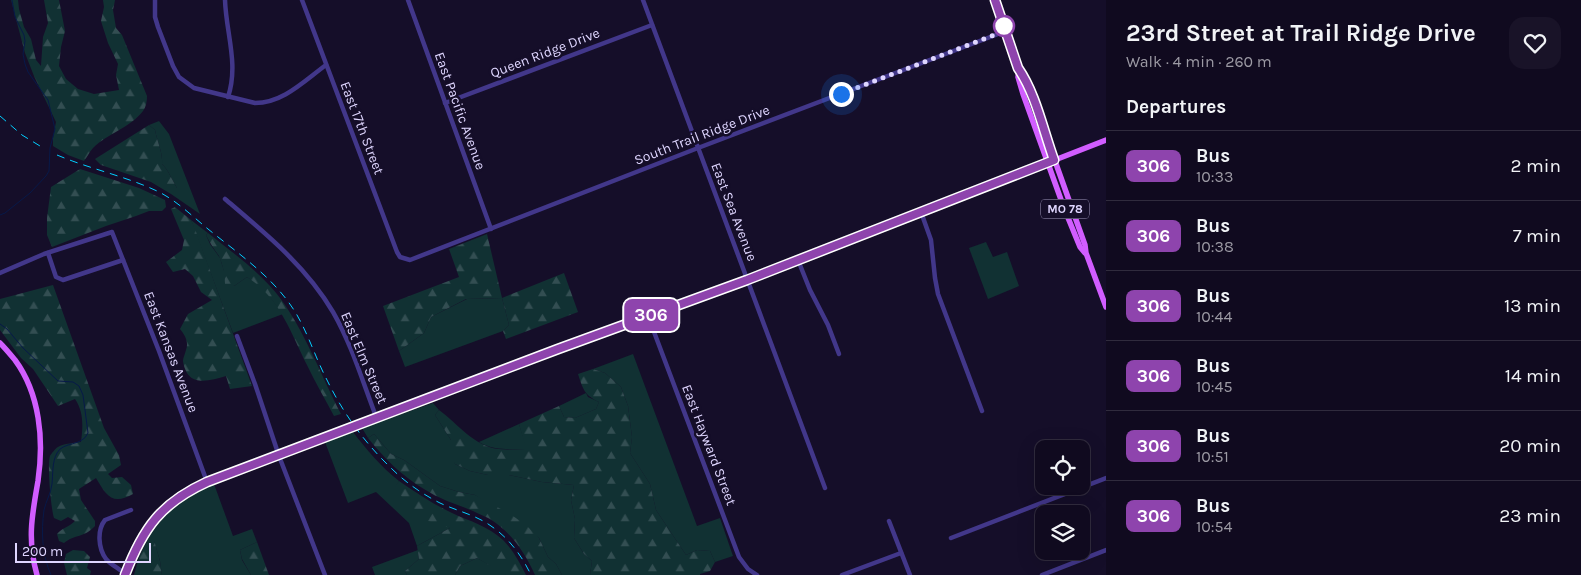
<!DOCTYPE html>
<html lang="en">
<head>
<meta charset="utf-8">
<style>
  :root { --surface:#100a1f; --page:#191328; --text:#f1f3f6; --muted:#9c9aa4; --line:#302b3d }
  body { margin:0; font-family:Karla,sans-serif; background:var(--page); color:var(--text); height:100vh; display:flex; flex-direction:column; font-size:19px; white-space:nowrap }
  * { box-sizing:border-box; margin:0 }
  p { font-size:16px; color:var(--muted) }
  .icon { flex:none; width:28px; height:28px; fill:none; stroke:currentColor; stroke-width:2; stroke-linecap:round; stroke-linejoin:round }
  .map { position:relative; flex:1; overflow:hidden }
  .drawer { display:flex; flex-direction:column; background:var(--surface); width:475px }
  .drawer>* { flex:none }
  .badge { padding:0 10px; border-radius:8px; font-size:18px; line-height:32px }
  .buttons { position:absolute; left:1035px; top:440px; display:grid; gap:10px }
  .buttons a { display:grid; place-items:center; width:55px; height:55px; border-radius:10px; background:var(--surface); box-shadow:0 5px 20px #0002,0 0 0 1px var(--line); font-size:25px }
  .scale { position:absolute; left:15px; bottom:12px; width:136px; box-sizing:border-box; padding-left:5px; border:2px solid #dfd6ff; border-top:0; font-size:14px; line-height:18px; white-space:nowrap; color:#dfd6ff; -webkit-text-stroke:4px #150e29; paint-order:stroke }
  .you { position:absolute; width:25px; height:25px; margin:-12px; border:4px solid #fff; border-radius:50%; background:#1a73e8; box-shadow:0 0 0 8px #1a73e833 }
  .map>.badge { position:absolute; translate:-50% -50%; box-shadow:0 0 0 2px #fff }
  h2 { padding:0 20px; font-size:19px; line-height:45px }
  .round { display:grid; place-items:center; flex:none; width:52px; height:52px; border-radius:15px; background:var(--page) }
  .summary { display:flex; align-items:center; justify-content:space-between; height:85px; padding:0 20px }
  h1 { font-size:24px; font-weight:700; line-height:38px }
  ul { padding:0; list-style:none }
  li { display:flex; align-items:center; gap:15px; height:70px; padding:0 20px; border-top:1px solid var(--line) }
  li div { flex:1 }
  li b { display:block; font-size:19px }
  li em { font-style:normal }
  li .badge { min-width:55px; font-weight:700; text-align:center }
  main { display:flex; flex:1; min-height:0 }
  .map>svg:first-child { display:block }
  .grass { fill:#113133 }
  .forest { fill:url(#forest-firs) }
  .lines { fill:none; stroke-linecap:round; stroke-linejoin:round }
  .stream { stroke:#071949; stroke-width:1 }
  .minor { stroke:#42378a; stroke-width:4.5 }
  .major { stroke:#d15dff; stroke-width:5.5 }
  .rail { stroke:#02cfff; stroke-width:1; stroke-dasharray:8 6; stroke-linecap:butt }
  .line-casing { stroke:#fff; stroke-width:11 }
  .line { stroke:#8e44ad; stroke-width:8 }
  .walk { stroke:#dfd6ff; stroke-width:5; stroke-dasharray:0 9 }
  .stop-dot { fill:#fff; stroke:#8e44ad; stroke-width:2.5 }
  .labels { text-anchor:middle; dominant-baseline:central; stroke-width:5; stroke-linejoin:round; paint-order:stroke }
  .shield { fill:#150e29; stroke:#a29abf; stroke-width:1 }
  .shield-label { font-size:12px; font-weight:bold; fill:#dfd6ff }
  .street-label { font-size:14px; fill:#dfd6ff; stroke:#150e29 }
</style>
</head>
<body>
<main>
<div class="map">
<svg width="1106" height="575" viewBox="0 0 1106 575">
  <defs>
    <pattern id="forest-firs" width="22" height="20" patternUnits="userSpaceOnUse" patternTransform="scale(1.25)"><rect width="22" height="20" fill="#113133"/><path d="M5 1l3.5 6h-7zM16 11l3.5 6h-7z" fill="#334e52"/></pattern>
  </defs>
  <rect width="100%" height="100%" fill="#150e29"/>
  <g class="grass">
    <path d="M159 121 169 134 200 214 171 194H177V188C172 180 169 171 162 164 163 153 157 141 155 130L149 125Z"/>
    <polygon points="191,220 208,233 206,235 210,244 220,258 225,274 234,286 247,277 262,286 283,314 233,333"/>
    <polygon points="986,242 993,257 1007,252 1019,286 988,299 969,248"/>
    <polygon points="502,298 509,325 503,331 405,367 399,351 424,333 431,317 467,299"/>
    <polygon points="633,354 697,526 720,518 733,556 715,562 710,551 697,550 686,555 656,510 650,484 630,453 632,437 628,406 621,387 605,373 593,369"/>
    <polygon points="586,393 588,397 599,402 596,409 575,418 564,417 559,406"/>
    <polygon points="433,403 439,410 435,415 451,440 455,464 470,471 488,475 509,475 542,482 574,485 571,500 575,519 574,538 584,554 592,561 590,575 562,575 556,564 548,557 539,538 475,495 459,492 440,486 404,460 391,454 374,434 368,438 362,428"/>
    <path d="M519 424 527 449C511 449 493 451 479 442Z"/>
    <path d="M353 432C367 450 381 467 399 481L395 488 450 528 417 546 409 523 376 492 348 503 325 442Z"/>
    <path d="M214 484 233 536 252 529 257 542 240 550 242 560 251 575H162L160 561 154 541 146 543C161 514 185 497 214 484Z"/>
    <polygon points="418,550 419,559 405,571 407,575 375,575 372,567"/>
    <polygon points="477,558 505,573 506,575 455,575 460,566"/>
  </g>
  <g class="forest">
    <path d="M11 0H18L19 9 24 27 31 39 36 60 41 66 43 37 48 23 44 0H59L65 31 61 47 59 66 66 79 78 89 94 94 119 90 116 75 118 64 108 43 101 21 104 7 103 0H115L113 10 116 28 122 35 147 96C147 101 146 107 143 111 130 128 108 133 93 148 90 151 87 157 84 161L68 155 53 146V138L56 122 34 76 25 53Z"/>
    <path d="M149 125 155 130C157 141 163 153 162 164 169 171 172 180 177 188V194H171L151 182 101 165 95 159Z"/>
    <polygon points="80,169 139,188 165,200 166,207 162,211 149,211 136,216 106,226 52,247 47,235 47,218 51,187"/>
    <path d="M175 207 191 220 195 229 252 386 230 389 226 376C208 381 187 388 183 361 183 358 185 354 186 350 189 342 185 335 180 329L188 314 212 300 201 292 193 276 185 269 173 272 166 262 182 250 184 240 171 209Z"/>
    <path d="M208 233C229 250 252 266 270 286 300 318 320 374 341 414L334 416C325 399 315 382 307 365 290 331 280 298 247 277L234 286 225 284C225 275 223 265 219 256 214 249 210 243 206 235Z"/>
    <polygon points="487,234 502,298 564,273 578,312 506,339 503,331 509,325 502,298 466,299 431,317 424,333 399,351 383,306 459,277 449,249"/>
    <path d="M53 285 104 428 119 455 121 465 108 474 112 478 122 477 131 485 133 494C112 506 106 495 96 478L79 489 81 500 95 521V526C84 538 75 534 64 543L59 541 57 534C62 528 69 527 75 521L68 517 61 521 54 518C51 509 47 464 50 456 51 454 56 448 58 447 64 443 75 443 81 442 83 427 84 412 75 399L58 406 33 369 21 358 0 330V299Z"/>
    <path d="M593 369 605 373 621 387 628 406 632 437 630 453 650 484 656 510 686 555 697 550 710 551 715 562 710 571 700 574V575H590L592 561 584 554 574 538 575 519 571 500 574 485 542 482 509 475H488L470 471 455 464 448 451 451 440 435 415 439 410C458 424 474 446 498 449 507 450 517 449 526 449L519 424 559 406 564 417 575 418 596 409 599 402C584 395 583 389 578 374Z"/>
    <path d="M374 434 391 454 404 460 440 486 459 492 475 495 510 514 526 525 539 538 548 557 556 564 562 575H535C525 553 511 532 490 519 485 516 478 514 473 511 456 504 439 499 424 489 402 476 384 458 368 438Z"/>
    <path d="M399 481C416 493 433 504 452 513 469 521 488 526 503 540 513 550 520 563 526 575H506L477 558 460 566 455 575H407L405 571 419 559 417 546 450 528 422 519 394 488Z"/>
    <polygon points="154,540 160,561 162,575 134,575 139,557 146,543"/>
    <polygon points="257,542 269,575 251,575 242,559 240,550"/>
    <polygon points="73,550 84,551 90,557 87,568 91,571 90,575 67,575 64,563 66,554"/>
  </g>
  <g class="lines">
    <g class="stream">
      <polyline points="0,215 5,213 30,193 46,176 49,171 50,148 55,129 48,100 28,72 25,64 23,54 25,41 24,35 15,17 12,0"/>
      <path d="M0 324 7 329 23 348 58 381 73 382 79 386 83 395 88 433C82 447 63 441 57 453 52 462 53 474 52 484 51 493 46 501 44 510 41 532 42 555 51 575"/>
    </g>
    <g class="minor">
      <path d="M155 0V17L158 27 173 66 179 77 194 88 255 103C283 103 304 81 326 65"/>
      <path d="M225 0C226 33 239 64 228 97"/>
      <polyline points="302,0 397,252 400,257 410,260 698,148 1006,31"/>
      <polyline points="408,0 491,229"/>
      <path d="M643 0C703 163 763 326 825 488"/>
      <polyline points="445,103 652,25"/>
      <path d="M225 199C265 233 306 266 333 312 352 345 363 383 377 419"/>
      <polyline points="921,212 931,240 935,278 938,294 982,411"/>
      <polyline points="48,253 56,277 63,280 123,260"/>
      <polyline points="798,260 810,290 828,325 839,354"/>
      <polyline points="0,273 44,254 112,232 159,351 207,482"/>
      <polyline points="648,316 739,557 748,569 757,575"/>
      <polyline points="237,336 255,384 279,456 325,575"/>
      <polyline points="889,521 910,575"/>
      <polyline points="951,538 1106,478"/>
      <path d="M125 574C120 569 111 565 106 559 98 548 97 530 105 520L131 510"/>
      <polyline points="842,575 901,553"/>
      <polyline points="1042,575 1106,550"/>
    </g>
    <g class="major">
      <polyline points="995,0 1019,68 1024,76 1030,91 1085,245 1086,253 1106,307"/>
      <polyline points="1019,68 1018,77 1023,94 1064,208 1080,247 1085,253"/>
      <path d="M0 343C5 348 10 354 15 360 40 394 44 440 38 481 32 515 27 540 37 575"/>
      <path d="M125 575C143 528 161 503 207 482L558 349 747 280 1106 140"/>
    </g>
    <g class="rail">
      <polyline points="0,116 22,135 40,146"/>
      <path d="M57 155C90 169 125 176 157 191 176 200 192 216 208 229 240 255 276 279 297 315 309 336 316 359 327 380 343 413 364 442 391 468 405 482 422 494 440 503 457 511 476 515 491 526 509 538 522 556 531 575"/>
    </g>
  </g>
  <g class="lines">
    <g class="line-casing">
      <path id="line" d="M125 575C143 528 161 503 207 482L558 349 747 280 1054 160C1043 130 1036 94 1018 68L995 0"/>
    </g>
    <use href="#line" class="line"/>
    <polyline class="walk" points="841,94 997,34 1004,26"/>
  </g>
  <circle class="stop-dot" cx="1004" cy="26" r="10"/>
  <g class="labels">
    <rect class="shield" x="1041" y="199.5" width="48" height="19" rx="4"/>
    <g class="shield-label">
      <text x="1065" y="209">MO 78</text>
    </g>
    <g class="street-label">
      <text transform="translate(545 53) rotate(-21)">Queen Ridge Drive</text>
      <text transform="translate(460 111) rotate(70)">East Pacific Avenue</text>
      <text transform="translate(362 128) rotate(69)">East 17th Street</text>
      <text transform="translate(702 135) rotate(-21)">South Trail Ridge Drive</text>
      <text transform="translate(734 212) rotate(69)">East Sea Avenue</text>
      <text transform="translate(171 352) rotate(69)">East Kansas Avenue</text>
      <text transform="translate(364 358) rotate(67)">East Elm Street</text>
      <text transform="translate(709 445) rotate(69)">East Hayward Street</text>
    </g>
  </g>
</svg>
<div class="buttons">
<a><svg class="icon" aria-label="locate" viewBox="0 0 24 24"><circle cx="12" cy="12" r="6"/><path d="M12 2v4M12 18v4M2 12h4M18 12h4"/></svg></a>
<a><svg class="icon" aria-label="layers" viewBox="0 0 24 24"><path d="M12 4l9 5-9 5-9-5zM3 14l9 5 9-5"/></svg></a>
</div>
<div class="scale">200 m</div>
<div class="you" style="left:841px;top:94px"></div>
<b class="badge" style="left:651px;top:315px;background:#8e44ad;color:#fff">306</b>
</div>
<section class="drawer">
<div class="summary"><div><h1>23rd Street at Trail Ridge Drive</h1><p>Walk · 4 min · 260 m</p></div><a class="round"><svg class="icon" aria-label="heart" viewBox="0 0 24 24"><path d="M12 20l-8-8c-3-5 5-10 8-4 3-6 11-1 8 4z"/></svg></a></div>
<h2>Departures</h2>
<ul>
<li><span class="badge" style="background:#8e44ad;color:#fff">306</span><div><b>Bus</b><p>10:33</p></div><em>2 min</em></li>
<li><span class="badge" style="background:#8e44ad;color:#fff">306</span><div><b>Bus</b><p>10:38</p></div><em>7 min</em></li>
<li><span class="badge" style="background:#8e44ad;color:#fff">306</span><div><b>Bus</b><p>10:44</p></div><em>13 min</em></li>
<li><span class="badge" style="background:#8e44ad;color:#fff">306</span><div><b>Bus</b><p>10:45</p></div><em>14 min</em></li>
<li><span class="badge" style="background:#8e44ad;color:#fff">306</span><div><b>Bus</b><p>10:51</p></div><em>20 min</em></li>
<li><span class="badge" style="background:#8e44ad;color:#fff">306</span><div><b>Bus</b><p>10:54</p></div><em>23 min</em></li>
</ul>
</section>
</main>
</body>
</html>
